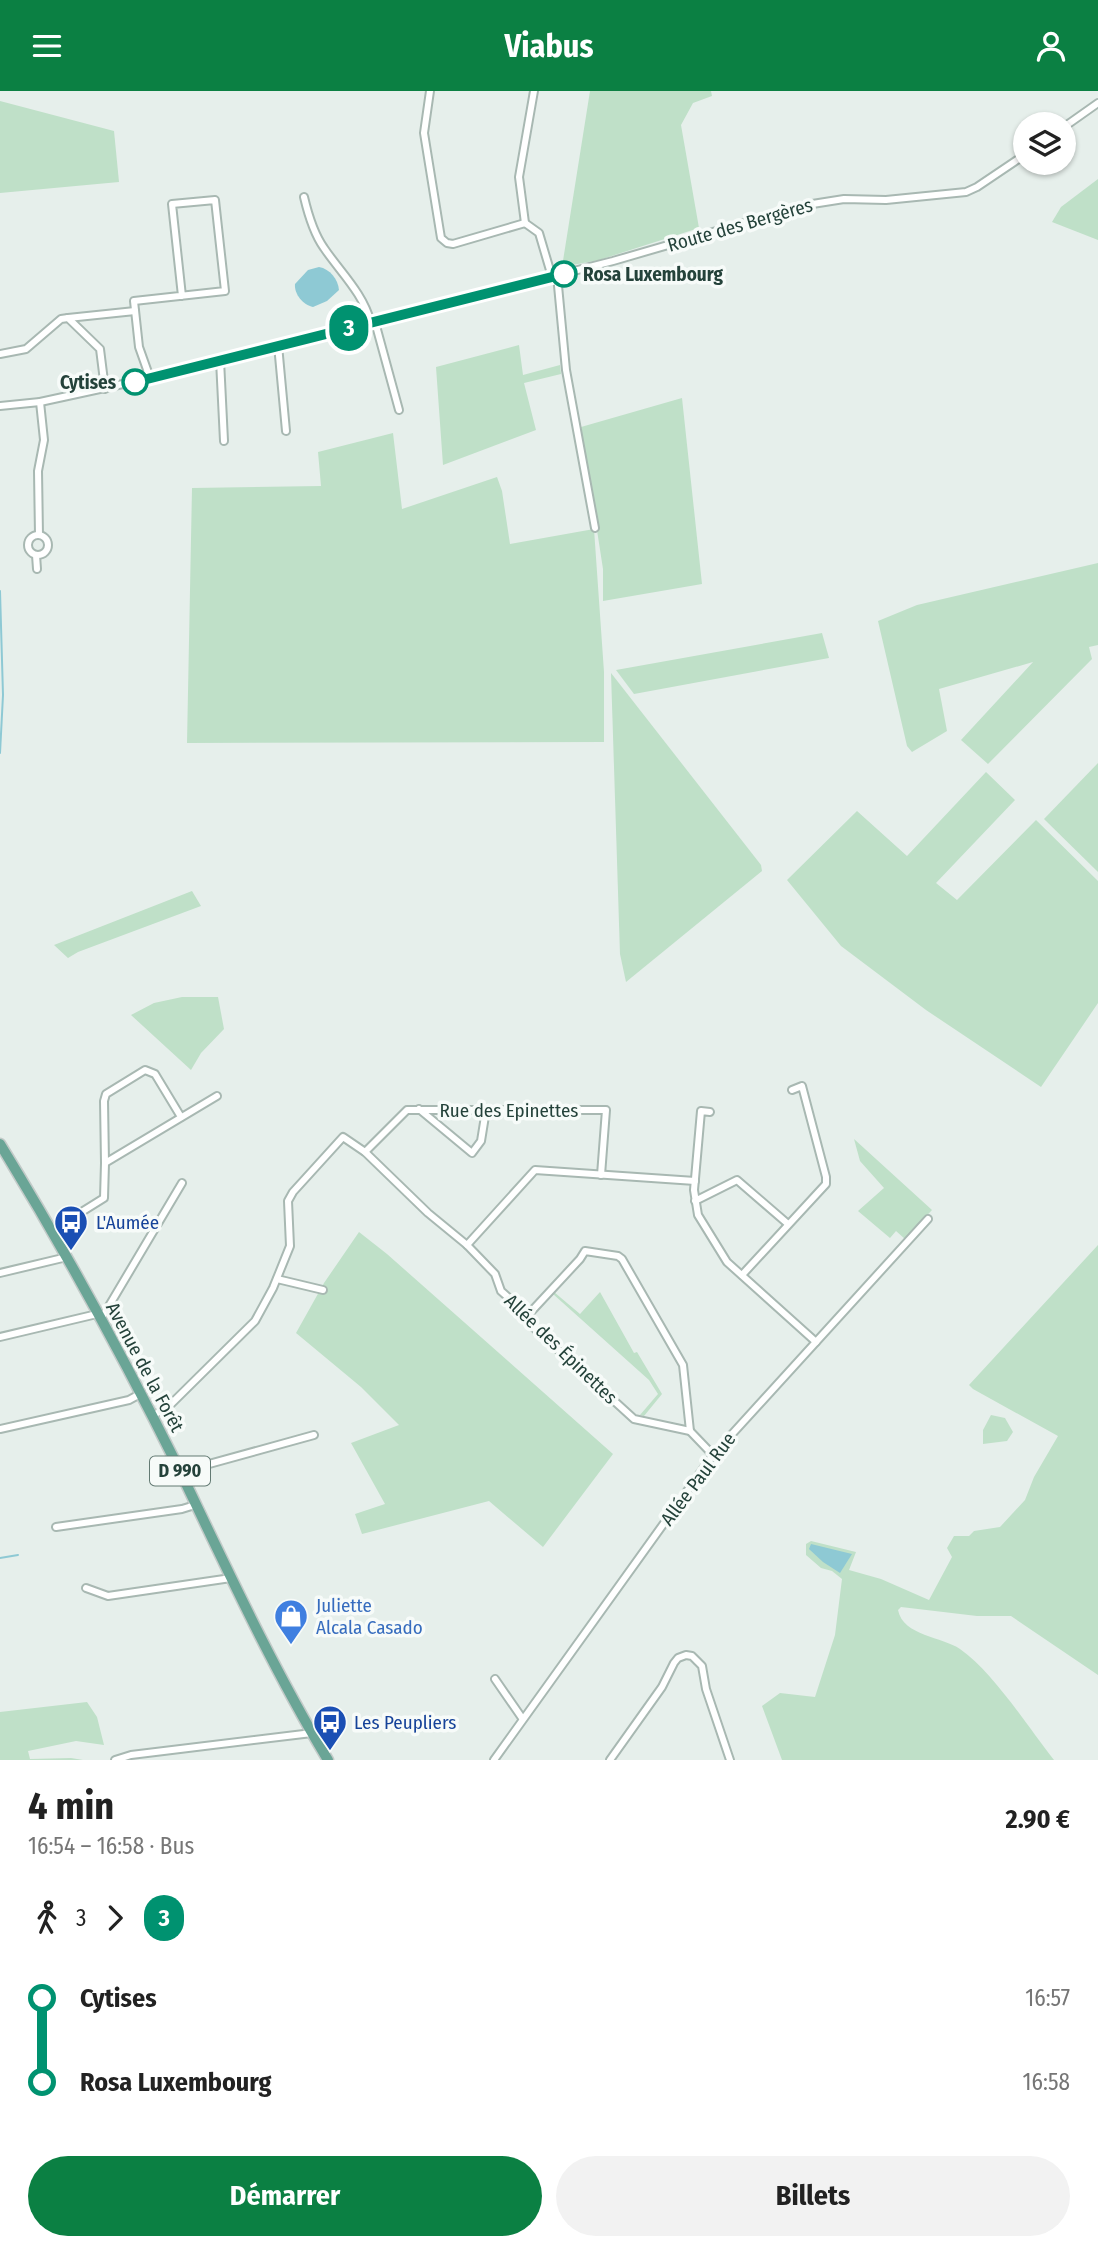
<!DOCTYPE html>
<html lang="fr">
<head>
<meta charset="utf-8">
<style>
  :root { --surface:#fff; --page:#f2f2f2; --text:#222; --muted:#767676; --accent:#0b8043 }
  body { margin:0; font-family:"Fira Sans Condensed",sans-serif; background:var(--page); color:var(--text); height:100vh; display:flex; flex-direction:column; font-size:26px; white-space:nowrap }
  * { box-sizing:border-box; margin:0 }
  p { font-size:23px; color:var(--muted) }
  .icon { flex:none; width:38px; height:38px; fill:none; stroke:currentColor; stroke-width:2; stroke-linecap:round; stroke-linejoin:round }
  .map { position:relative; height:1669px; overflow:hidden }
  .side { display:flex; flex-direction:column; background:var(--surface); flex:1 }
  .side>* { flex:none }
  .badge { padding:0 14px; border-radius:23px; font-size:24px; line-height:46px }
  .controls { position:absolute; left:1013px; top:21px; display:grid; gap:14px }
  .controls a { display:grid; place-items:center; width:63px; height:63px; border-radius:50%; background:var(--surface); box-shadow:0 2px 5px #0004; font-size:35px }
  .map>.badge { position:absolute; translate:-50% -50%; box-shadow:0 0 0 4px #fff }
  .legs { display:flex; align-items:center; gap:10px; height:77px; padding:0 28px; font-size:23px }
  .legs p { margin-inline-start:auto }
  .summary { display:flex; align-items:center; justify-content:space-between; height:119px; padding:0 28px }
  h1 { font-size:38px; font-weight:700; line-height:52px }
  .primary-button { display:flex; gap:14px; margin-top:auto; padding:14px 28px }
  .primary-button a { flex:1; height:80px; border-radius:42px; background:var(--accent); color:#fff; font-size:28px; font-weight:700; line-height:80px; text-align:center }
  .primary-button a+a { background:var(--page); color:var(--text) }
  ul { padding:0 28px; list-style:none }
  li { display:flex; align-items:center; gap:24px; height:84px; font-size:26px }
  li i { display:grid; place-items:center; width:10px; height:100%; margin:0 9px; background:currentColor }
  li i::after { content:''; width:18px; height:18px; margin:-9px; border:5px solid; border-radius:50%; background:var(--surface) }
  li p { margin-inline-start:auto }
  li:first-child i { background:linear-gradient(#0000 50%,currentColor 0) }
  li:last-child i { background:linear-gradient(currentColor 50%,#0000 0) }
  header { display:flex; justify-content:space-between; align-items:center; height:91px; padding:0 28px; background:var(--accent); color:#fff; font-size:32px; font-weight:700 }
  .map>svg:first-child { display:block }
  .green { fill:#bfe0c8 }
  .water { fill:#8ec9d4 }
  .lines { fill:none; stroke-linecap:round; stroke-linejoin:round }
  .stream { stroke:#8ec9d4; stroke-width:2 }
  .street-casing { stroke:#a8b8b2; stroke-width:10 }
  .primary-casing { stroke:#c2cac8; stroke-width:13 }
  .street { stroke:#fff; stroke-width:6 }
  .primary { stroke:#6aa596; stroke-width:10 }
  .line-1-casing { stroke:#fff; stroke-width:16 }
  .line-1 { stroke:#009270; stroke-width:10 }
  .stop-1-dot { fill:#fff; stroke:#009270; stroke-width:3.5 }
  .labels { text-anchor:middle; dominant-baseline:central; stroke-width:7; stroke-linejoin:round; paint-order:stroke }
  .shield { fill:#f7fbf9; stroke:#637a73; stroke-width:2 }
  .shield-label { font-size:18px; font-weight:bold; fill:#24423a }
  .street-label { font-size:19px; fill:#24423a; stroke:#f7fbf9 }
  .stop-label { font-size:19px; font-weight:bold; fill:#24423a; stroke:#f7fbf9; text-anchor:start }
  .transit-label { font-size:19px; fill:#164399; stroke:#f7fbf9; text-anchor:start }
  .shop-label { font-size:19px; fill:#366cbe; stroke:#f7fbf9; text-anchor:start }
</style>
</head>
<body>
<header><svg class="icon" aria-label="menu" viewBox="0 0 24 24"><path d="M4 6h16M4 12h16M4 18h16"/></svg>Viabus<svg class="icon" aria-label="person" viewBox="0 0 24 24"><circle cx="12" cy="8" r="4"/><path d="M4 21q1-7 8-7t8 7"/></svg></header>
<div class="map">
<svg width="1098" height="1669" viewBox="0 0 1098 1669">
  <rect width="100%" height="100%" fill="#e6efeb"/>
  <g class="green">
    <polygon points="590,0 711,0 712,5 693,12 681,34 699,137 599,169 562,176"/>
    <polygon points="0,10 114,40 119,91 0,102"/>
    <polygon points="1098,88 1098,149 1052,131 1061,116"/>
    <polygon points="519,254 523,284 560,274 561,283 524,292 536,339 443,374 436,276"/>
    <polygon points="682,307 702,493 603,510 603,478 581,336"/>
    <polygon points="393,342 402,418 497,386 502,400 510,453 594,438 604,581 604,651 187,652 192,397 321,395 318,361"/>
    <polygon points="1098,472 1098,554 1089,556 1092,568 988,673 961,649 1033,571 939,598 947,640 912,661 907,655 878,530 917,514"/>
    <polygon points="822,542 829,567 634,603 616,579"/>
    <polygon points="611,582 761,774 762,780 626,891 620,863"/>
    <polygon points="1098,672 1098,781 1044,728"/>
    <polygon points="986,681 1015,709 936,792 957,809 1036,729 1098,790 1098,912 1041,996 926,919 841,855 787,789 857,720 907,765"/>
    <polygon points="192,800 201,815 78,861 68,867 54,854"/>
    <polygon points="182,906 218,906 224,938 201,962 191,979 131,924 154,912"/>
    <polygon points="854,1048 932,1119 905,1148 896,1140 890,1147 858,1120 884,1097 860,1070"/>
    <polygon points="359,1141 387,1163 613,1363 543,1456 489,1410 362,1443 355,1423 385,1413 351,1352 399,1334 361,1296 296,1242 324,1192"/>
    <path d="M1098 1154V1584L1011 1525H977L901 1516 898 1519C903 1545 943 1546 960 1558 994 1582 1027 1635 1054 1669H782L762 1615 780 1602 815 1606 835 1544 842 1488 832 1480 821 1477 806 1464V1453L811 1450 856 1461 849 1479 881 1488 929 1509 952 1466 947 1457 954 1445H969L974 1440 1000 1436 1025 1409 1034 1386 1058 1345 973 1298 969 1294Z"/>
    <polygon points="554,1201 580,1223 600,1201 634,1262 637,1261 662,1303 644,1325 640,1324 658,1303 649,1289 553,1203"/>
    <polygon points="991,1324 1005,1327 1013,1341 1007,1350 983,1353 983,1339"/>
    <polygon points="87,1611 97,1626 104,1654 76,1650 28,1660 30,1668 71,1667 83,1669 0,1669 0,1621"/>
  </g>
  <g class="water">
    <path d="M319 176C330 178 338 188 339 199L327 210 313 216C303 214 294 203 295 193L308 179Z"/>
    <polygon points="811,1453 852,1463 840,1482 823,1471 809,1458"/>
  </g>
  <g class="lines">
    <g class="stream">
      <polyline points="0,500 3,604 0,662"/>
      <polyline points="0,1467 18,1464"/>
    </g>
    <g class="street-casing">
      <g id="street">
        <polyline points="430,0 424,42 441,147 447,152 453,153 525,132"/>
        <polyline points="1064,36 1098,12"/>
        <path d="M304 106C308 123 314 143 324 157 341 182 363 202 371 232"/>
        <polyline points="525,132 519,86 534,0"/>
        <polyline points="525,132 539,142 552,186"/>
        <polyline points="557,184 566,279 595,437"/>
        <polyline points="68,227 135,220"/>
        <polyline points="375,231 399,319"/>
        <polyline points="278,254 286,340"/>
        <polyline points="0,263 26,258 61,228 68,227 100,258 105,298"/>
        <polyline points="220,269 224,350"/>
        <polyline points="150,287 139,256 134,210 225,200 215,109 172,113 182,205"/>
        <polyline points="0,315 40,311 169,283 613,170 806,114 844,108 886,109 966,101 977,96 1026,63"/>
        <circle cx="38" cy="454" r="10"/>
        <polyline points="39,444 38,380 44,349 40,311"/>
        <polyline points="36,464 37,478"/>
        <polyline points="419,1018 472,1062 481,1050 486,1019"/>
        <polyline points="710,1021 701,1020 694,1099 698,1124 727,1171 816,1251"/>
        <polyline points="365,1061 407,1019 606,1019 601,1084"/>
        <polyline points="105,1072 104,1010 106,1003 145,979 155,983 181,1026"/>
        <polyline points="695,1110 737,1089 788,1133"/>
        <polyline points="51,1140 104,1107 105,1072 217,1005"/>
        <polyline points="467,1154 535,1079 695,1090"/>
        <polyline points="0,1182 67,1166"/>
        <polyline points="742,1184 826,1093 826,1086 802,995 792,999"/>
        <polyline points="277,1188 323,1199"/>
        <polyline points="528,1224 580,1168 585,1160 618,1165 622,1168 683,1274 690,1340"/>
        <polyline points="99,1227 103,1225 182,1092"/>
        <polyline points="0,1246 97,1223"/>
        <polyline points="152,1325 168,1316 255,1230 273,1197 290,1155 288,1110 293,1101 343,1046 365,1061 428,1122 467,1154 495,1183 501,1200 528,1224 531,1234 634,1328 690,1340 713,1364"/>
        <polyline points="0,1338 129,1309 140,1303"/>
        <polyline points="180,1381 314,1344"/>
        <polyline points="56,1436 182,1418 195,1414"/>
        <polyline points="86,1497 108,1505 231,1487"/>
        <polyline points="495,1588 522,1627"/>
        <polyline points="115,1669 131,1664 312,1642"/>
        <polyline points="494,1669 713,1364 928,1128"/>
        <polyline points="610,1669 662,1596 674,1572 678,1567 686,1564 692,1565 702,1575 706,1598 730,1669"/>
      </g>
    </g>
    <g class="primary-casing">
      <path id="primary" d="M0 1053C65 1159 125 1269 180 1380 227 1478 272 1576 328 1669"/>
    </g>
    <use href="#street" class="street"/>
    <use href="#primary" class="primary"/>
  </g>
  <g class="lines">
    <g class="line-1-casing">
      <polyline id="line-1" points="135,291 564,183"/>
    </g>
    <use href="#line-1" class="line-1"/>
  </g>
  <defs>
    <g id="bus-pin" transform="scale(1.75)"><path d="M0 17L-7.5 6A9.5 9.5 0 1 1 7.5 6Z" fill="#1a4fb4" stroke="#f7fbf9"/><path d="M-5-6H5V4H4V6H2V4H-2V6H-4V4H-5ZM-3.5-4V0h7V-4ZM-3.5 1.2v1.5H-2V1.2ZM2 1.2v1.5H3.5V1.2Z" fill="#fff"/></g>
    <g id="shop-pin" transform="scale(1.75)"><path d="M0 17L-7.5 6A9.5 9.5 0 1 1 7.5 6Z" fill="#3f7fe0" stroke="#f7fbf9"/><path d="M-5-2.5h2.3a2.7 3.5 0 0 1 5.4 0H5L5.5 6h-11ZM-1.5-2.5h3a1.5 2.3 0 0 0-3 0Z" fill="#fff"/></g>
  </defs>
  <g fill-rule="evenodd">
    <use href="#bus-pin" x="71" y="1131"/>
    <use href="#shop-pin" x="291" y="1525"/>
    <use href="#bus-pin" x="330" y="1631"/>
  </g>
  <g class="stop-1-dot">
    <circle cx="564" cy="183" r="12"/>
    <circle cx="135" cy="291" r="12"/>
  </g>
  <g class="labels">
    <rect class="shield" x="150" y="1365.5" width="60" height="29" rx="5"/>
    <g class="shield-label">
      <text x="180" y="1380">D 990</text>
    </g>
    <g class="street-label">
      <text transform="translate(740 134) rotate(-16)">Route des Bergères</text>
      <text x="509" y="1019">Rue des Epinettes</text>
      <text transform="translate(561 1258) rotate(44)">Allée des Épinettes</text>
      <text transform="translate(145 1276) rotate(62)">Avenue de la Forêt</text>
      <text transform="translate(698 1388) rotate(-53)">Allée Paul Rue</text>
    </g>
    <g class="stop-label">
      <text x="583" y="183">Rosa Luxembourg</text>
      <text x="116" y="291" text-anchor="end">Cytises</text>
    </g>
    <g class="transit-label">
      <text x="96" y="1131">L'Aumée</text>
      <text x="354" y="1631">Les Peupliers</text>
    </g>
    <g class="shop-label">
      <text x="316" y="1514">Juliette<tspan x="316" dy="22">Alcala Casado</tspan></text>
    </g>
  </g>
</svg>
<div class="controls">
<a><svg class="icon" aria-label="layers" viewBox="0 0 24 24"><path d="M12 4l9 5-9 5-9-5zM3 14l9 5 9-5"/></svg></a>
</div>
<b class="badge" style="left:349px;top:237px;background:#009270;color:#fff">3</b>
</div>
<section class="side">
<div class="summary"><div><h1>4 min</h1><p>16:54 – 16:58 · Bus</p></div><b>2.90 €</b></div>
<div class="legs"><svg class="icon" aria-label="walk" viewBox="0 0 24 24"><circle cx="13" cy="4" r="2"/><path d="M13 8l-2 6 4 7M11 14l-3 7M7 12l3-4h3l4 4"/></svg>3<svg class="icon" aria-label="forward" viewBox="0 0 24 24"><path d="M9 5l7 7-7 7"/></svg><b class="badge" style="background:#009270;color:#fff">3</b></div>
<ul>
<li><i style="color:#009270"></i><b>Cytises</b><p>16:57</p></li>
<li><i style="color:#009270"></i><b>Rosa Luxembourg</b><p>16:58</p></li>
</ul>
<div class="primary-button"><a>Démarrer</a><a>Billets</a></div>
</section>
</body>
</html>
